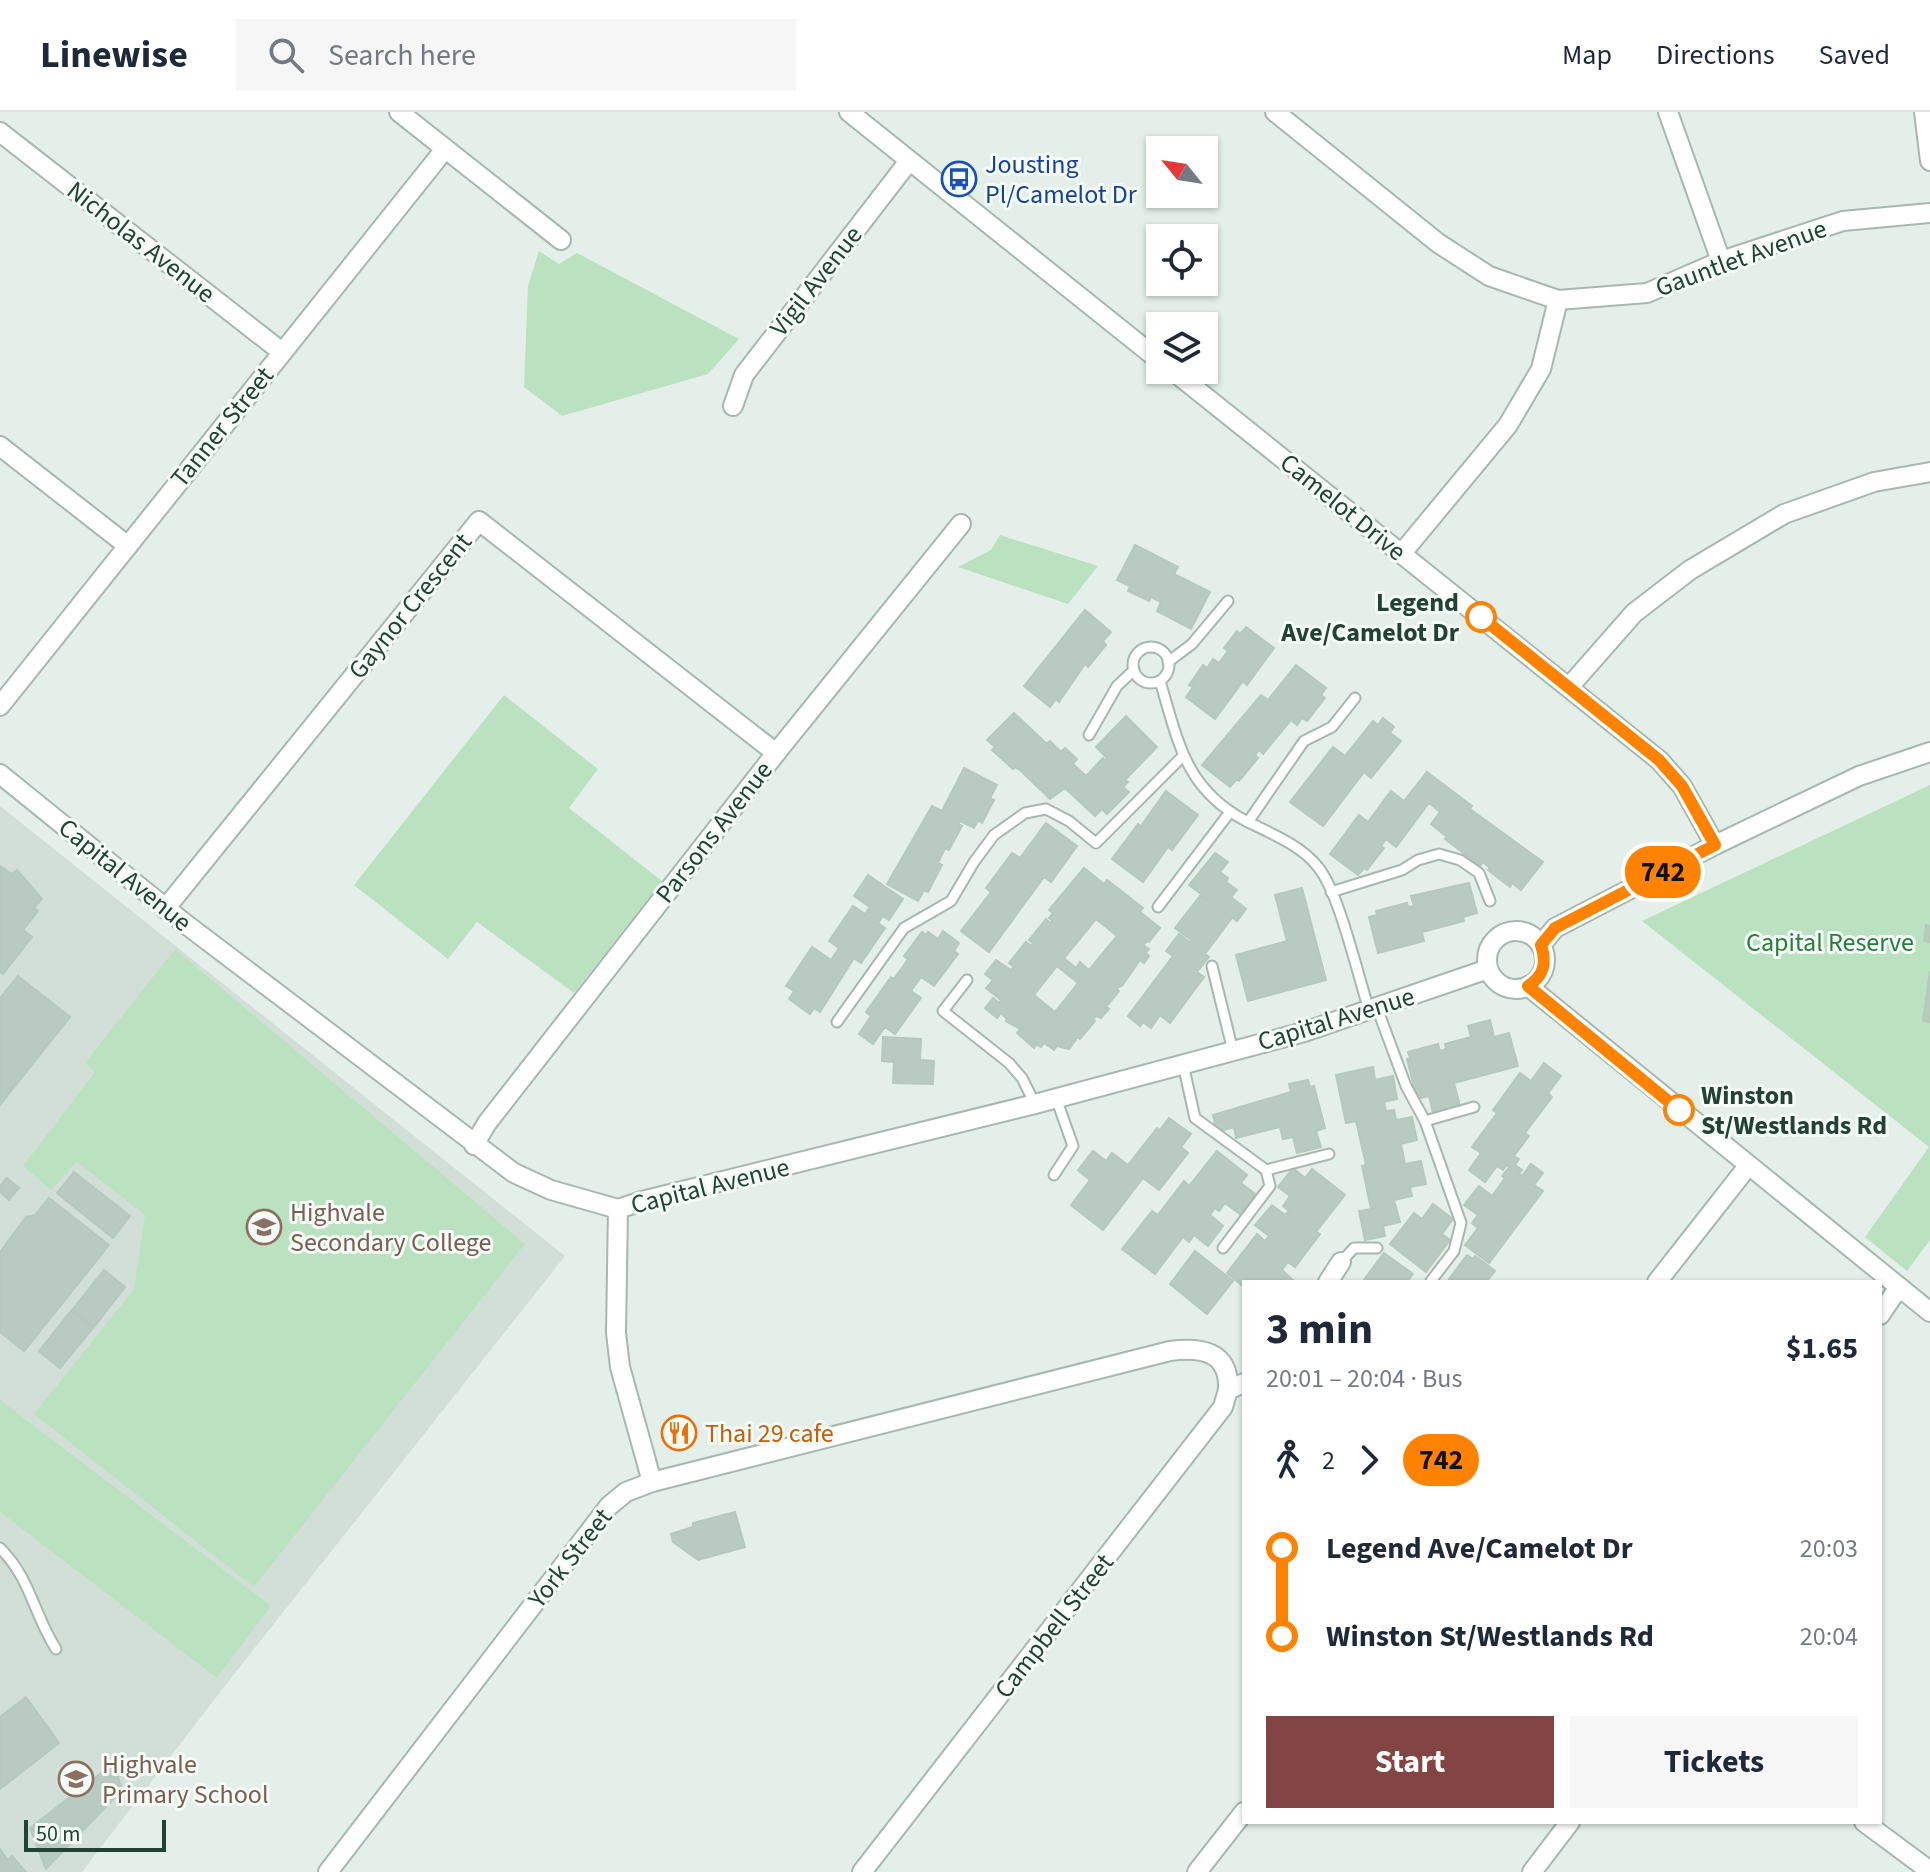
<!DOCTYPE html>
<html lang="en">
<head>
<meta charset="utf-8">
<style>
  :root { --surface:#fff; --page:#f6f6f7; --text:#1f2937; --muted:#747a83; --line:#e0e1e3; --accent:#834444 }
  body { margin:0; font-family:"Source Sans 3",sans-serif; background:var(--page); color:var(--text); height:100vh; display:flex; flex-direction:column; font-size:30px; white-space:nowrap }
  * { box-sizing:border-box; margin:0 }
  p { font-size:26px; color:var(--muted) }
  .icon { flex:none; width:44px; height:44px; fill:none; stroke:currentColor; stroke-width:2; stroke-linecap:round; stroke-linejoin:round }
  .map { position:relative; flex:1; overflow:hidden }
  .details { position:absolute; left:1242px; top:1168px; width:640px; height:544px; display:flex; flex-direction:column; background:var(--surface); border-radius:0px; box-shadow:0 2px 6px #0004 }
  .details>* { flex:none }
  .badge { padding:0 16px; border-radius:26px; font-size:28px; line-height:52px }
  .needle { width:52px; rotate:300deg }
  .controls { position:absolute; left:1146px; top:24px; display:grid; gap:16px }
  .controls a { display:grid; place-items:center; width:72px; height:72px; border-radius:0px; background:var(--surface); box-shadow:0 2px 6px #0004; font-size:40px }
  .scale { position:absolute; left:24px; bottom:20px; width:142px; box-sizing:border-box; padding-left:8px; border:4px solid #214335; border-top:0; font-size:22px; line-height:28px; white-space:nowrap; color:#214335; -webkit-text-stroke:6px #f5fbf7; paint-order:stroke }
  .map>.badge { position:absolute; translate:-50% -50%; box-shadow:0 0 0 4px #fff }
  .legs { display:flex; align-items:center; gap:12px; height:88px; padding:0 24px; font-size:26px }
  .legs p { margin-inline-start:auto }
  .headline { display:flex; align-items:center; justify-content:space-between; height:136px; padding:0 24px }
  h1 { font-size:44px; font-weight:700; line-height:60px }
  .button { display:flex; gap:16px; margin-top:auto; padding:16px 24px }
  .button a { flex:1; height:92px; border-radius:0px; background:var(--accent); color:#fff; font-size:32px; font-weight:700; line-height:92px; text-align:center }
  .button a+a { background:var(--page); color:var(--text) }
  ul { padding:0 24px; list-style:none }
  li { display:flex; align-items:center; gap:28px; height:88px; font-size:30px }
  li i { display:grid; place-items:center; width:12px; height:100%; margin:0 10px; background:currentColor }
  li i::after { content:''; width:20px; height:20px; margin:-10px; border:6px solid; border-radius:50%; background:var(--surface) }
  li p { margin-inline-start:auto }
  li:first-child i { background:linear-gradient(#0000 50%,currentColor 0) }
  li:last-child i { background:linear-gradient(currentColor 50%,#0000 0) }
  header { display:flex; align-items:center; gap:48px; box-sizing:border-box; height:112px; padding:0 40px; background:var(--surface); border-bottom:2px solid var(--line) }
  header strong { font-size:38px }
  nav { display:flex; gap:44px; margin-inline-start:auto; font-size:28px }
  .search { width:560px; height:72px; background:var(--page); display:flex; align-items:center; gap:20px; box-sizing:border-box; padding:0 28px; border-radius:0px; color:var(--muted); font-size:30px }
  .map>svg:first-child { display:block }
  .built { fill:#d2dfd7 }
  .green { fill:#bbe2c0 }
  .building { fill:#b9cac1; stroke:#b6c9be; stroke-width:2; fill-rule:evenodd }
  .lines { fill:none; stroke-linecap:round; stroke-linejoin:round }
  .lane-casing { stroke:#a6b8af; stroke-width:13 }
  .street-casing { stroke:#a6b8af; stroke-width:22 }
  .lane { stroke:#fff; stroke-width:9 }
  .street { stroke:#fff; stroke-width:18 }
  .line-1-casing { stroke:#fff; stroke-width:18 }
  .line-1 { stroke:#ff8200; stroke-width:12 }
  .stop-1-dot { fill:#fff; stroke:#ff8200; stroke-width:4 }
  .labels { text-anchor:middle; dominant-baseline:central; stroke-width:6; stroke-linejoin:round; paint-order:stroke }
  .transit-label { font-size:26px; fill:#164399; stroke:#f5fbf7; text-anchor:start }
  .street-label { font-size:26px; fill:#214335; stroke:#f5fbf7 }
  .stop-label { font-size:26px; font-weight:bold; fill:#214335; stroke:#f5fbf7; text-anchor:end }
  .park-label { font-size:26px; fill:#277e3c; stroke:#f5fbf7 }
  .education-label { font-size:26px; fill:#785e54; stroke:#f5fbf7; text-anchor:start }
  .food-label { font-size:26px; fill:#c56008; stroke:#f5fbf7; text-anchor:start }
</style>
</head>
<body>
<header>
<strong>Linewise</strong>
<div class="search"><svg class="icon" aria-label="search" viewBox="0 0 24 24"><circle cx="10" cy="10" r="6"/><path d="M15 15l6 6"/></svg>Search here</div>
<nav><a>Map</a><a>Directions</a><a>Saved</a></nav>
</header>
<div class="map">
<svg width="1930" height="1760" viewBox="0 0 1930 1760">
  <rect width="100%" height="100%" fill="#e4efe9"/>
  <polygon class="built" points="0,694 565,1144 224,1575 82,1760 0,1760"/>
  <g class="green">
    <polygon points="539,139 559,152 577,141 739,227 708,262 562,304 524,275 528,174"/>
    <polygon points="1000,423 1098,454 1068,492 958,455 991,438"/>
    <polygon points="504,583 598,657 569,696 662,769 574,881 477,810 448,847 354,773"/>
    <polygon points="1930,673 1930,1128 1907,1159 1865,1125 1929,1035 1642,809"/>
    <polygon points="175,837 525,1132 254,1475 34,1302 134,1177 145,1103 77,1050 51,1078 23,1054 95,960 85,951"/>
    <polygon points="0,1288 271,1494 217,1566 0,1400"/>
  </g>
  <g class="building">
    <polygon points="1135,433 1178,455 1174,462 1210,480 1191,517 1157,499 1161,490 1151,485 1149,489 1128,479 1130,474 1117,468"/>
    <polygon points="1085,498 1111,520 1103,529 1106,533 1088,555 1085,552 1059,590 1056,587 1050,595 1024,574"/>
    <polygon points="1246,515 1274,536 1247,573 1243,569 1215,607 1186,585 1193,575 1189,573 1203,553 1207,556 1213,547 1219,551 1228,539 1224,536 1237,519 1240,522"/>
    <polygon points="1296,553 1326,576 1321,583 1325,586 1307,609 1302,606 1297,613 1291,608 1263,642 1259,638 1255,643 1258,646 1239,669 1237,667 1230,675 1202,653 1261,583 1268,588"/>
    <polygon points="1014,601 1047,632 1050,629 1061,640 1065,636 1077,647 1073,652 1086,664 1103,646 1105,648 1107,646 1096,635 1126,604 1157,635 1125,668 1128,670 1123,675 1129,680 1107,702 1102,697 1095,704 1065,676 1050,687 1021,659 1015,655 1013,657 992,638 995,635 987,628"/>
    <polygon points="1383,606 1394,615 1390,621 1401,629 1371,666 1364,660 1323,714 1290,690 1333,635 1345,644 1373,609 1378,613"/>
    <polygon points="964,656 997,673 990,686 994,688 982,711 978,708 974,716 960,709 958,712 962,714 949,738 945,736 938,751 942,753 928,780 924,778 918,789 887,772 932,694 942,699"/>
    <polygon points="1427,660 1472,694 1470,697 1543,750 1521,778 1512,771 1510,775 1488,758 1490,756 1483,750 1480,754 1445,727 1447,725 1431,712 1440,700 1429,691 1396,735 1386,727 1381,734 1384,736 1367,758 1364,756 1358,763 1330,742 1359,703 1368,710 1391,679 1404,689"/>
    <polygon points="1166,679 1198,703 1172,738 1168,735 1143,770 1112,747 1138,712 1141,714"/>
    <polygon points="1046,711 1077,734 1051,770 1044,765 989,840 961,819 991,780 986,776 1012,741 1020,746"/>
    <polygon points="1215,741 1228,750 1220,760 1228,766 1226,770 1237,778 1231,785 1246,797 1237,809 1222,798 1231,807 1205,842 1209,845 1197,860 1204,865 1170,911 1160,903 1151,916 1143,910 1140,914 1128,904 1173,844 1166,839 1179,822 1189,830 1191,828 1175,816 1200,784 1209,788 1189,773"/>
    <polygon points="0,754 12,762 17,758 42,787 34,796 38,799 23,818 32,825 3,862 0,860"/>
    <path d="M1084 756 1104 772 1107 768 1143 796 1140 800 1160 816 1149 830 1147 829 1143 833 1149 837 1146 841 1149 844 1144 851 1140 848 1122 874 1116 876 1119 879 1106 895 1109 897 1101 906 1096 904 1093 907 1095 909 1080 927 1078 925 1069 937 1057 934 1054 938 1044 931 1041 935 1037 932 1034 936 1017 921 1020 917 1006 909 1007 907 1001 901 997 906 985 896 993 886 999 891 1001 888 986 876 993 868 985 862 996 848 1011 858 1014 855 1009 851 1026 830 1031 834 1033 831 1029 828 1046 807 1050 811 1052 808 1049 806 1053 801 1049 798ZM1096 807 1117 824 1089 858 1080 850 1076 856 1064 846ZM1057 854 1078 871 1055 900 1034 883Z"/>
    <polygon points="868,763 903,787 889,808 883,804 878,811 885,816 861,851 854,846 820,900 814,896 810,902 789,887 794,879 786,874 812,835 831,848 839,836 829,829 853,794 865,802 870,795 854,784"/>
    <polygon points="1469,771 1477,801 1463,805 1464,809 1422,820 1424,829 1378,841 1369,805 1377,803 1376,799 1407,791 1408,795 1414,794 1411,784"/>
    <polygon points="1302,776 1326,868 1248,889 1236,843 1287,829 1275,783"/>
    <polygon points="1926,813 1930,814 1930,830 1924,829"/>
    <polygon points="943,819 959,831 954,839 958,842 934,874 921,865 911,879 921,886 895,922 885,915 873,932 859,922 871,904 866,900 891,865 894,867 904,853 908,847 904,844 922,820 926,823 928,820 938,827"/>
    <polygon points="1930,859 1930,910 1923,909"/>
    <polygon points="18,864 70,905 0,993 0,886"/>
    <polygon points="1490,908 1494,925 1509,921 1518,954 1454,971 1460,994 1433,1001 1429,984 1417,987 1407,947 1410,946 1408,940 1438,932 1440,939 1446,937 1445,932 1471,925 1468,914"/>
    <polygon points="883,925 921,927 920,948 934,949 933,972 893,971 894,950 882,949"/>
    <polygon points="1544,951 1561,964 1548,981 1552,985 1525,1021 1529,1024 1514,1044 1519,1047 1515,1053 1522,1058 1519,1062 1522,1064 1531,1052 1543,1061 1534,1073 1543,1079 1489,1151 1465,1133 1478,1116 1472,1111 1478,1103 1464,1093 1479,1074 1492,1084 1505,1066 1502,1064 1509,1055 1507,1053 1503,1058 1497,1054 1485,1070 1469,1058 1481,1041 1472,1035 1497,1001 1493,998 1520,961 1531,969"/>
    <polygon points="1373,955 1375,968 1393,964 1397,987 1384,990 1386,999 1394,998 1396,1008 1412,1005 1417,1028 1401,1032 1405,1052 1421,1049 1426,1072 1410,1075 1412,1084 1394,1088 1400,1110 1383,1114 1385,1124 1365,1128 1359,1099 1371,1097 1362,1054 1366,1053 1356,1009 1346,1011 1336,963"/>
    <polygon points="1308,968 1310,975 1314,974 1325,1016 1316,1019 1321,1035 1297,1041 1293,1025 1283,1027 1280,1015 1236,1026 1234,1015 1217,1020 1213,1003 1291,980 1289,972"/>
    <polygon points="1169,1006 1191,1022 1181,1035 1188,1041 1159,1078 1143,1066 1103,1118 1071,1093 1090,1068 1078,1058 1093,1039 1106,1049 1112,1041 1128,1053 1157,1016 1160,1018"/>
    <polygon points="1217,1039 1247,1063 1241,1071 1255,1082 1240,1102 1225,1091 1219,1099 1215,1096 1210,1103 1223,1114 1208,1134 1194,1123 1189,1130 1183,1125 1155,1162 1122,1137 1152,1099 1158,1103 1184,1069 1189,1074"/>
    <polygon points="1293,1056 1305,1066 1312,1057 1345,1083 1316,1120 1320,1122 1295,1155 1288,1150 1282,1158 1295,1170 1244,1170 1244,1175 1227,1161 1257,1122 1265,1129 1269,1124 1255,1113 1272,1093 1285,1103 1289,1099 1283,1094 1290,1084 1278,1075"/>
    <polygon points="74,1060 130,1104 113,1126 57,1081"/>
    <polygon points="7,1066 19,1076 9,1088 0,1080 0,1074"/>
    <polygon points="49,1086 109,1133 24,1239 0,1220 0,1140 26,1105 35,1103"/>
    <polygon points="1433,1092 1453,1107 1442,1122 1450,1128 1426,1160 1390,1132 1414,1101 1422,1107"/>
    <polygon points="1195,1139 1233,1169 1207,1202 1170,1172"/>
    <polygon points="1384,1141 1413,1162 1407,1170 1363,1169"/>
    <polygon points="1467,1143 1473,1147 1475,1144 1495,1159 1486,1170 1453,1170 1449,1167"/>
    <polygon points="104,1158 125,1175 94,1215 72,1198"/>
    <polygon points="71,1199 93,1216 60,1256 39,1239"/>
    <polygon points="735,1400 745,1435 698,1448 673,1430 671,1422 693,1415 693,1411"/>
    <polygon points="26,1585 59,1631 0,1677 0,1605"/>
    <polygon points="114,1651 122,1678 46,1757 30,1716"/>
    <polygon points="0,1737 8,1748 12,1744 26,1760 0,1760"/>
  </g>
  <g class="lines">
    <g class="lane-casing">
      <g id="lane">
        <circle cx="1151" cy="553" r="18"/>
        <polyline points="1168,550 1192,532 1228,489"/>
        <path d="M1160 569C1178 629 1185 677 1246 709 1270 721 1301 733 1318 755 1339 780 1358 864 1369 898"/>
        <polyline points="1089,623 1117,574 1134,558"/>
        <polyline points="1248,710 1304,629 1332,615 1355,586"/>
        <polyline points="1331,780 1402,758 1418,748 1439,742 1460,748 1479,761 1490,789"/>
        <polyline points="1158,795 1230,700"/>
        <polyline points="1212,854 1233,939"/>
        <polyline points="967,868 943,899 1009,951 1022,966 1035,992"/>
        <polyline points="1377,896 1406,974 1425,1009 1461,1111 1454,1139 1431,1169"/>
        <polyline points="837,910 904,816 951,789 974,750 994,723 1025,701 1046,697 1069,709 1096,731 1183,644"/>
        <polyline points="1183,952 1195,1006 1266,1058 1270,1074 1223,1136"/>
        <polyline points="1425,1009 1474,995"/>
        <polyline points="1266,1058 1329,1042"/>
        <polyline points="1054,1063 1073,1034 1056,986"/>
        <polyline points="1341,1150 1354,1136 1377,1136"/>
        <path d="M0 1436C31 1467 33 1501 56 1537"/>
      </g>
    </g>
    <g class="street-casing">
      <g id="street">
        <polyline points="399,0 561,128"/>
        <polyline points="849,0 1160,249"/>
        <polyline points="1275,0 1438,131 1489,164 1558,188 1647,181 1721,149 1843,109 1930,101"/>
        <polyline points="1668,0 1721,149"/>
        <polyline points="1924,0 1930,49"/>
        <polyline points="0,20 282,240"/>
        <polyline points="1172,258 1659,648 1682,674 1715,733"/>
        <polyline points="733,294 744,263 909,49"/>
        <polyline points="0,334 128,434"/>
        <polyline points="1402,441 1508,313 1541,257 1558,188"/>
        <polyline points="1569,575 1634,501 1690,458 1784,402 1874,370 1930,360"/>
        <polyline points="0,594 445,37"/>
        <polyline points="0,662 183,810 514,1061 551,1078 618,1097 642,1089 1035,992 1304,920 1488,857"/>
        <polyline points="165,797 479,409 776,641"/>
        <circle cx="1516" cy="848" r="29"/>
        <polyline points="1541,833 1555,816 1715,733 1859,664 1930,640"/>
        <polyline points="1528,874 1930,1200"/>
        <polyline points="474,1033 487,1011 776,641 961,412"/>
        <polyline points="618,1097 616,1221 620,1255 652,1370"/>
        <polyline points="1328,1170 1341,1150"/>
        <polyline points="1657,1170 1748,1054"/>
        <polyline points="1880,1203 1899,1175"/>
        <polyline points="1864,1710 1930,1759"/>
        <path d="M328 1760 609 1394 626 1380 652 1370 1170 1239C1201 1235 1230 1239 1228 1278"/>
        <polyline points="862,1760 1223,1295 1228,1278 1244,1271"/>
        <polyline points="1197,1760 1244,1700"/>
        <polyline points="1532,1760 1570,1710"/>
      </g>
    </g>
    <use href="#lane" class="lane"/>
    <use href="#street" class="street"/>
  </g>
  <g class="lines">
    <g class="line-1-casing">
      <path id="line-1" d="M1481 505 1659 648 1682 674 1715 733 1555 816 1541 833C1547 851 1544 864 1528 874L1679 998"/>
    </g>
    <use href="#line-1" class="line-1"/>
  </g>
  <defs>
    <g id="bus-ring" transform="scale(1.8)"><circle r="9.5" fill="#f5fbf7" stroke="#1a4fb4" stroke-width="1.5"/><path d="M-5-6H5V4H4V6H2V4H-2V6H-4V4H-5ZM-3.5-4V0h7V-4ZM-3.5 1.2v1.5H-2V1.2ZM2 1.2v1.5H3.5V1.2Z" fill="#1a4fb4"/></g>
    <g id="school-ring" transform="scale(1.8)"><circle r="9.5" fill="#f5fbf7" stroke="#8d6e63" stroke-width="1.5"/><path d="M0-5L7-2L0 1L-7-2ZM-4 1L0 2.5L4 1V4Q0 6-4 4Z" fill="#8d6e63"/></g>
    <g id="restaurant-ring" transform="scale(1.8)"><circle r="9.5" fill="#f5fbf7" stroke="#e8710a" stroke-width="1.5"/><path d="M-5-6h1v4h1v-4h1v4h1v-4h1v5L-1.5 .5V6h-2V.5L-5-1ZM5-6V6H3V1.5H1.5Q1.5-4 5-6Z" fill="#e8710a"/></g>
  </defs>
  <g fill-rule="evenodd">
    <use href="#bus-ring" x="959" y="67"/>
    <use href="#school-ring" x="264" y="1115"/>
    <use href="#restaurant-ring" x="679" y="1321"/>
    <use href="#school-ring" x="76" y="1667"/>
  </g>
  <g class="stop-1-dot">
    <circle cx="1481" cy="505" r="14"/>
    <circle cx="1679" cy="998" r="14"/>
  </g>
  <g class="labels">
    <g class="transit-label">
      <text x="985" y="52">Jousting<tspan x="985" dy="30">Pl/Camelot Dr</tspan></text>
    </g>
    <g class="street-label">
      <text transform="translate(141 130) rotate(38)">Nicholas Avenue</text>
      <text transform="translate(1741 146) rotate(-20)">Gauntlet Avenue</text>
      <text transform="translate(816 169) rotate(-52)">Vigil Avenue</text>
      <text transform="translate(222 315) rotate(-51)">Tanner Street</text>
      <text transform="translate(1343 395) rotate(39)">Camelot Drive</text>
      <text transform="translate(410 494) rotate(-51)">Gaynor Crescent</text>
      <text transform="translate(714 720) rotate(-52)">Parsons Avenue</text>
      <text transform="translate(125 763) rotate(39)">Capital Avenue</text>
      <text transform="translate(1336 907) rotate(-17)">Capital Avenue</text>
      <text transform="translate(710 1074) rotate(-14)">Capital Avenue</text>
      <text transform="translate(570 1446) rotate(-52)">York Street</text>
      <text transform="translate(1054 1514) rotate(-52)">Campbell Street</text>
    </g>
    <g class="stop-label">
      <text x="1459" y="490">Legend<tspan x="1459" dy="30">Ave/Camelot Dr</tspan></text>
      <text x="1701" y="983" text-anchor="start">Winston<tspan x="1701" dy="30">St/Westlands Rd</tspan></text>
    </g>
    <g class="park-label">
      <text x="1830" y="830">Capital Reserve</text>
    </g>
    <g class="education-label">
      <text x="290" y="1100">Highvale<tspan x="290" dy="30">Secondary College</tspan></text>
      <text x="102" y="1652">Highvale<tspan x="102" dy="30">Primary School</tspan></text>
    </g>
    <g class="food-label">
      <text x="705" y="1321">Thai 29 cafe</text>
    </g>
  </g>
</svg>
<div class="controls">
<a><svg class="needle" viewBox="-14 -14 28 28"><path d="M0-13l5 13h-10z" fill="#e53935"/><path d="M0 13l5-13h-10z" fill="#747a83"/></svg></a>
<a><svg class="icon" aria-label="locate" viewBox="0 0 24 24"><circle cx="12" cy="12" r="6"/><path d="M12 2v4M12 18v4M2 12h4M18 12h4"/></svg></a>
<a><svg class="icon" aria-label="layers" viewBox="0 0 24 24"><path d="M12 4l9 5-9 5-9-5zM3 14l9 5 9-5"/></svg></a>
</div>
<div class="scale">50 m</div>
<b class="badge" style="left:1663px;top:760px;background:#ff8200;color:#111">742</b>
<section class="details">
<div class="headline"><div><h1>3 min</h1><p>20:01 – 20:04 · Bus</p></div><b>$1.65</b></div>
<div class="legs"><svg class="icon" aria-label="walk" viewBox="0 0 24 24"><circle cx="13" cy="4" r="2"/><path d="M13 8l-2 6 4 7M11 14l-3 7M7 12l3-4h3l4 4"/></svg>2<svg class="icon" aria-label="forward" viewBox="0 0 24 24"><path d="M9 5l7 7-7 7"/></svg><b class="badge" style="background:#ff8200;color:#111">742</b></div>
<ul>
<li><i style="color:#ff8200"></i><b>Legend Ave/Camelot Dr</b><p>20:03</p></li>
<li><i style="color:#ff8200"></i><b>Winston St/Westlands Rd</b><p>20:04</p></li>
</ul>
<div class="button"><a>Start</a><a>Tickets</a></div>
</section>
</div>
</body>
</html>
